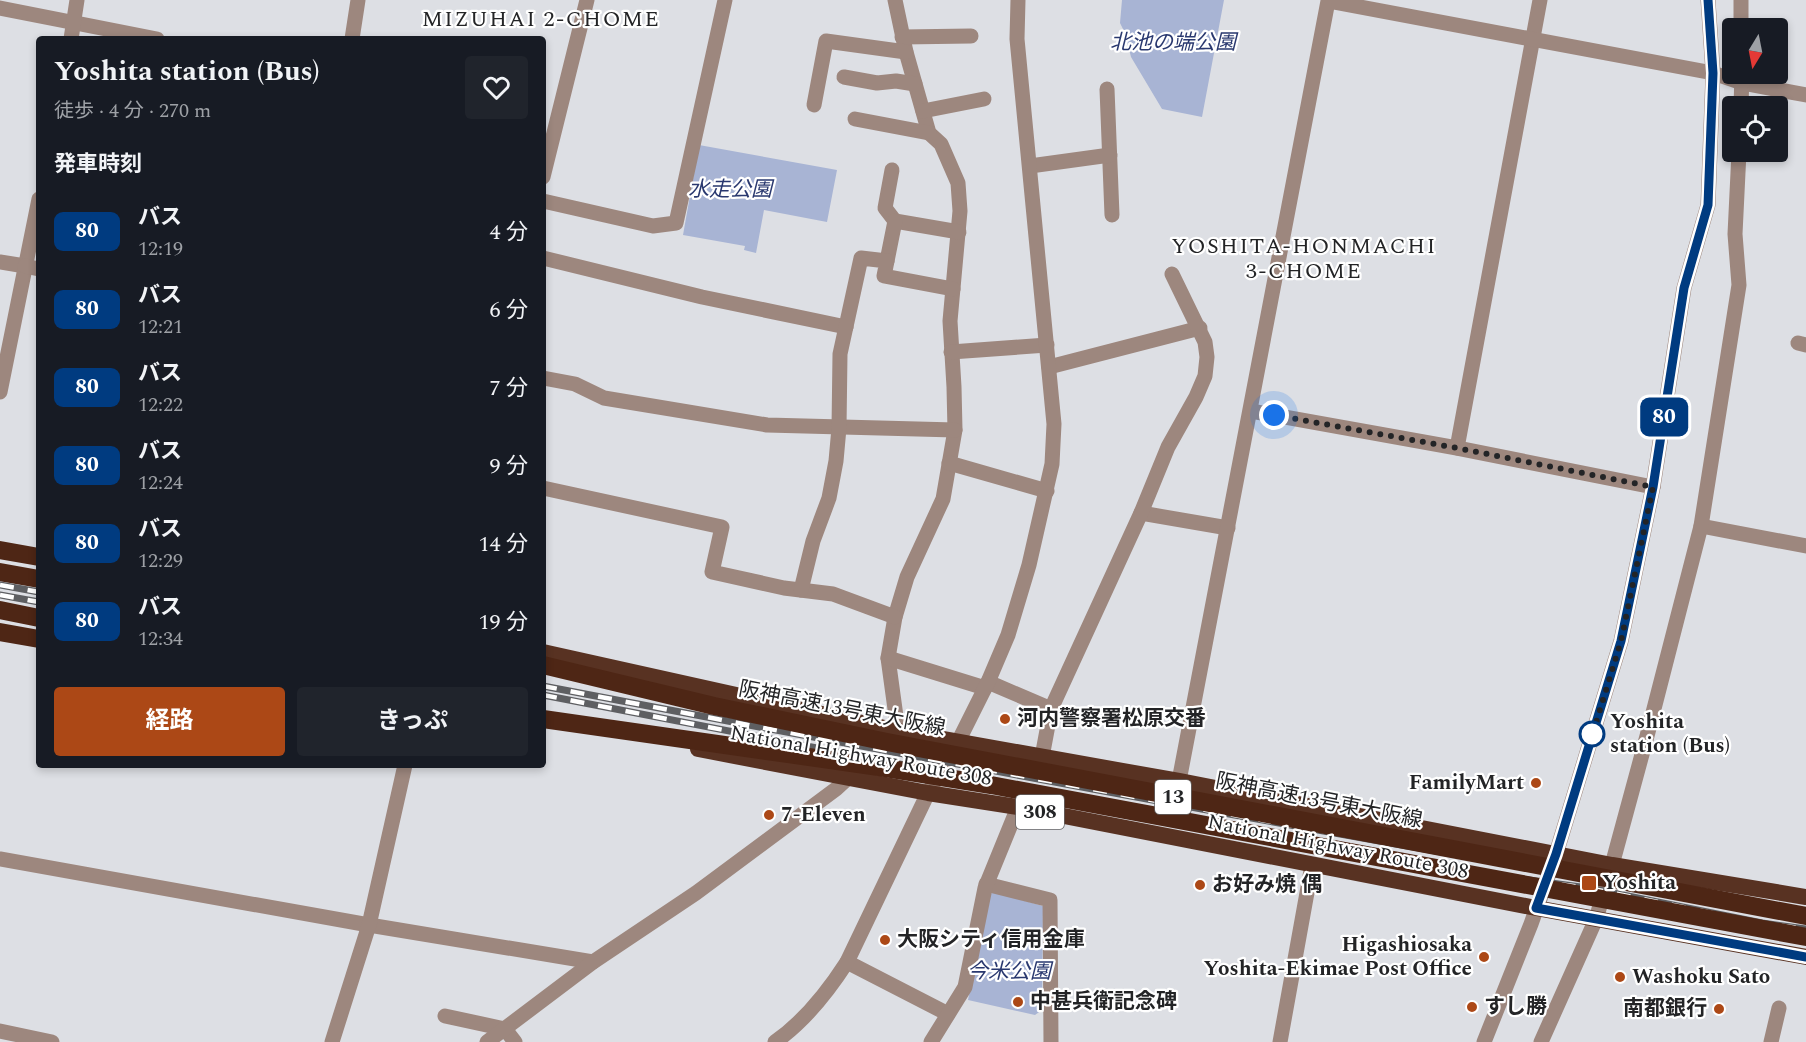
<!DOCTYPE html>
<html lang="ja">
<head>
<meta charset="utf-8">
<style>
  :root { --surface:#171b24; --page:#20242c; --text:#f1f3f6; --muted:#9ea1a6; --accent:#ac4816 }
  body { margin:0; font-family:Spectral,"Noto Sans JP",serif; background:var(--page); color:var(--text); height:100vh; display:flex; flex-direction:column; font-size:22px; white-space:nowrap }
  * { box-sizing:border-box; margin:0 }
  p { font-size:20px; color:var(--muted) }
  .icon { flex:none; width:33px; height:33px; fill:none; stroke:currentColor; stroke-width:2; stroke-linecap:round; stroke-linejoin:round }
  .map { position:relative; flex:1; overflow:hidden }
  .side { position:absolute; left:36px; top:36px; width:510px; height:732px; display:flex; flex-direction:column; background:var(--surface); border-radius:6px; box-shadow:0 3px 9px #0003 }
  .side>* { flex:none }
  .badge { padding:0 12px; border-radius:9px; font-size:21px; line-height:39px }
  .needle { width:39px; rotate:190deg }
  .controls { position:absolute; left:1722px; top:18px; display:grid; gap:12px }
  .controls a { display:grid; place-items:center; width:66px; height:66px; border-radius:6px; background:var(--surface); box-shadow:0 3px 9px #0003; font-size:30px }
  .you { position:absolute; width:30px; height:30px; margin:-15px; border:4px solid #fff; border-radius:50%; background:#1a73e8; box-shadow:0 0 0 9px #1a73e833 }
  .map>.badge { position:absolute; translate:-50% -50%; box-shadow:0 0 0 3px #fff }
  h2 { padding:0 18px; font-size:22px; line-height:54px }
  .round { display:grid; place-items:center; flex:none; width:63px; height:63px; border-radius:6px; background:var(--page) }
  .overview { display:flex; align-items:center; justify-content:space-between; height:102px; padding:0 18px }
  h1 { font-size:28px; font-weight:700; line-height:45px }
  .action { display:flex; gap:12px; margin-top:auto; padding:12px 18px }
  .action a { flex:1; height:69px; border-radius:6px; background:var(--accent); color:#fff; font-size:24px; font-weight:700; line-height:69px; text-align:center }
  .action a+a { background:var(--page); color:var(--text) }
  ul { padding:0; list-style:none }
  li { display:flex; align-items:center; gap:18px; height:78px; padding:0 18px }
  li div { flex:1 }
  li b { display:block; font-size:22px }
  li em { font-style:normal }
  li .badge { min-width:66px; font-weight:700; text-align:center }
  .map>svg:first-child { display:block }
  .green { fill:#a8b4d4 }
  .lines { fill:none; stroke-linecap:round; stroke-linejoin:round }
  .minor { stroke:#9d877e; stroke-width:15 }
  .tertiary { stroke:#9d877e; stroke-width:15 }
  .trunk { stroke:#583222; stroke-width:16 }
  .motorway { stroke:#4e2615; stroke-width:18 }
  .rail-casing { stroke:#5e5f62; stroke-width:7 }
  .rail { stroke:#fff; stroke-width:4.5; stroke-dasharray:14; stroke-linecap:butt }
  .motorway-bridge { stroke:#4e2615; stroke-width:18 }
  .line-casing { stroke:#fff; stroke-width:14 }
  .line { stroke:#003b80; stroke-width:9 }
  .walk { stroke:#232426; stroke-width:6; stroke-dasharray:0 10.8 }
  .poi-dot { fill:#ac4816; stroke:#fff; stroke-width:2 }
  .stop-dot { fill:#fff; stroke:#003b80; stroke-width:3 }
  .labels { text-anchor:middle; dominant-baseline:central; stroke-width:4.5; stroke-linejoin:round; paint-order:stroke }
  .shield { fill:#fff; stroke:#656667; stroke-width:1.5 }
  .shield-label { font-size:20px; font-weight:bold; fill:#232426 }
  .park-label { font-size:21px; font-style:italic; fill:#29386f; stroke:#fff }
  .street-label { font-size:21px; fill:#232426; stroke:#fff }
  .poi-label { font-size:21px; font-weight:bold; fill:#232426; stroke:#fff; text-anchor:start }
  .stop-label { font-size:21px; font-weight:bold; fill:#232426; stroke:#fff; text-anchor:start }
  .neighbourhood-label { font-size:22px; letter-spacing:1.5px; fill:#232426; stroke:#fff }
</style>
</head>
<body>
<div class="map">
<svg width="1806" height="1042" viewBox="0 0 1806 1042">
  <rect width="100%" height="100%" fill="#dddfe4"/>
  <g class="green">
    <polygon points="1122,0 1224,0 1202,117 1162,109 1131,57 1125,33 1120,23"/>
    <polygon points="699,145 837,170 827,222 764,210 756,253 744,250 745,246 683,235"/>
    <polygon points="993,892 1043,906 1042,1010 1035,1015 968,1000 988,896"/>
  </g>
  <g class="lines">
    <g class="minor">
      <polyline points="895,0 906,52 929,133 941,144 958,183 960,211 950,321 954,387 955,430 943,499 907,577 895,617 888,658 898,731"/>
      <polyline points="0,8 157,39"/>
      <polyline points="902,37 971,36"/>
      <polyline points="71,39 77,0"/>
      <polyline points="352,39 358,0"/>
      <polyline points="844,77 877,83 896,81 915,84"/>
      <polyline points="1742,83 1806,95"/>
      <polyline points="1107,89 1112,215"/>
      <polyline points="814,105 826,41 906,52"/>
      <polyline points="923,111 984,99"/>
      <polyline points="855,119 929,133"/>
      <polyline points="1030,166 1110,155"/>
      <polyline points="892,170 885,208 895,221 959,232"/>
      <polyline points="543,201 653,226 676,223 725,0"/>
      <polyline points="543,258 702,297 846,327"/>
      <polyline points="887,261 895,221"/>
      <polyline points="0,262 25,266"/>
      <polyline points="1798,343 1806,345"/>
      <polyline points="951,352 1047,345"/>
      <polyline points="1049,367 1200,328"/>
      <polyline points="543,378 575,384 604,398 767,425 955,430"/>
      <polyline points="0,392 39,199"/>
      <polyline points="1251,411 1457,448 1653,487"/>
      <polyline points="1457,448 1540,0"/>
      <polyline points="949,463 1047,491"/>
      <polyline points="543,488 722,527 712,572 784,588 833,594 895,617"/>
      <polyline points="1141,513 1228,528"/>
      <polyline points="1701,526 1806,546"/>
      <polyline points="801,590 813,541 829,498 836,461 839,428 840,354 861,258 887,261 884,276 953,289"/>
      <polyline points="888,658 985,688"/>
      <polyline points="988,682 1051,709"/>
      <polyline points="958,742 988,682 1008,635 1029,565 1052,464 1054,424 1017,39 1018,0"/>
      <polyline points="1042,757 1051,709 1141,513 1168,447 1196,397 1205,376 1207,357 1205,342 1172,274"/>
      <polyline points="0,859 369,925 593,962"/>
      <polyline points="986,884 1050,900 1051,1042"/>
      <polyline points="847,962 948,1014"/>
      <polyline points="445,1016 505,1029 515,1042"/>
      <polyline points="0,1031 52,1042"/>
      <polyline points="487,1042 593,962 696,893 836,789 849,777"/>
      <polyline points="931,1042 965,987 985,888 1018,807"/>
      <polyline points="1280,1042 1312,865"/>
      <polyline points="1771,1042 1779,1008"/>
    </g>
    <g class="tertiary">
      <polyline points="1741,0 1741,28"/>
      <polyline points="1741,106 1742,74"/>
      <polyline points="543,177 587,0"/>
      <polyline points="25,266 39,269"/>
      <polyline points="1179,781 1328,1 1713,73 1742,83"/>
      <polyline points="332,1042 369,925 405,765"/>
      <path d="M775 1042C805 1021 827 993 847 962L928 793 956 745"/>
      <polyline points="1484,1042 1531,924 1556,854 1621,641 1653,487 1684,288 1708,205 1713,73 1708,0"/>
      <polyline points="1541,1042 1596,919 1612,865 1647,736 1701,526 1739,285 1735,234 1739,152"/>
    </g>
    <g class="trunk">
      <polyline points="543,652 898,731 1179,781 1612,865 1806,897"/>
      <polyline points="698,749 928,793 1018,807 1536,908 1806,957"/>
    </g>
    <g class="motorway">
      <polyline points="0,550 39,557"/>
      <polyline points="0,572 39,579"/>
      <polyline points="0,610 39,618"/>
      <polyline points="0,632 39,639"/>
    </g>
    <g class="rail-casing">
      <g id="rail">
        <polyline points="0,585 39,592"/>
        <polyline points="0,595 39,602"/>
        <path d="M543 686C890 752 1236 817 1584 877 1658 890 1732 908 1806 919"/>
        <polyline points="543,695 1039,791 1499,876 1588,888 1762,923 1806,929"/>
      </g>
    </g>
    <use href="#rail" class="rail"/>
    <g class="motorway-bridge">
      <polyline points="543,665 714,706 887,742 1806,916"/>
      <polyline points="543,719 879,767 991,785 1806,937"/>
    </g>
  </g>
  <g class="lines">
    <g class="line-casing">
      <polyline id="line" points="1708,0 1713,73 1708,205 1684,288 1653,487 1621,641 1556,854 1536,908 1806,957"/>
    </g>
    <use href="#line" class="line"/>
    <polyline class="walk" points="1274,415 1457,448 1653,487 1621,641 1592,736 1592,734"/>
  </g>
  <g class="poi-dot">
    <circle cx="1005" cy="719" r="6"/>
    <circle cx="1536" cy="783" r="6"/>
    <circle cx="769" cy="815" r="6"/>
    <rect x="1581" y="875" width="16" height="16" rx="3"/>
    <circle cx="1200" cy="885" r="6"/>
    <circle cx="885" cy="940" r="6"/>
    <circle cx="1484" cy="957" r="6"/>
    <circle cx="1620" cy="977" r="6"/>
    <circle cx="1018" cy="1002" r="6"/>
    <circle cx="1472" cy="1007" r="6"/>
    <circle cx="1719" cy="1009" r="6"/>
  </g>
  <circle class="stop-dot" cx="1592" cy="734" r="12"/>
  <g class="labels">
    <g class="shield">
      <rect x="1155" y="780" width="36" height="34" rx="4.5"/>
      <rect x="1016" y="795" width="48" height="34" rx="4.5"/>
    </g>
    <g class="shield-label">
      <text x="1173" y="797">13</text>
      <text x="1040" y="812">308</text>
    </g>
    <g class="park-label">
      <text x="1173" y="43">北池の端公園</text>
      <text x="730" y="190">水走公園</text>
      <text x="1009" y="972">今米公園</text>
    </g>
    <g class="street-label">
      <text transform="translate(842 709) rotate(11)">阪神高速13号東大阪線</text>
      <text transform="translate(861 756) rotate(10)">National Highway Route 308</text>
      <text transform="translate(1319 801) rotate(11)">阪神高速13号東大阪線</text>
      <text transform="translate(1338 847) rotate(11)">National Highway Route 308</text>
    </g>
    <g class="poi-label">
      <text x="1017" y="719">河内警察署松原交番</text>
      <text x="1524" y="783" text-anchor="end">FamilyMart</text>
      <text x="781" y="815">7-Eleven</text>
      <text x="1602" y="883">Yoshita</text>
      <text x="1212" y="885">お好み焼 偶</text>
      <text x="897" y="940">大阪シティ信用金庫</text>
      <text x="1472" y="945" text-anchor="end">Higashiosaka<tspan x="1472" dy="24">Yoshita-Ekimae Post Office</tspan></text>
      <text x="1632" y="977">Washoku Sato</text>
      <text x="1030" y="1002">中甚兵衛記念碑</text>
      <text x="1484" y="1007">すし勝</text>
      <text x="1707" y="1009" text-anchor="end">南都銀行</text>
    </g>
    <g class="stop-label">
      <text x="1610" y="722">Yoshita<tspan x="1610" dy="24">station (Bus)</tspan></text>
    </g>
    <g class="neighbourhood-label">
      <text x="541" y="19">MIZUHAI 2-CHOME</text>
      <text x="1304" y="246">YOSHITA-HONMACHI<tspan x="1304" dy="25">3-CHOME</tspan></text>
    </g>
  </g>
</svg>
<div class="controls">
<a><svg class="needle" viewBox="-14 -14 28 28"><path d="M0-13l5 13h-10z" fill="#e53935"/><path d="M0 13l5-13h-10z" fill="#9ea1a6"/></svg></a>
<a><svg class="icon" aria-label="locate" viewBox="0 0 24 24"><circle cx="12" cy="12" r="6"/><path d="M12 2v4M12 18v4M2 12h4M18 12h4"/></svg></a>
</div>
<div class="you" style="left:1274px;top:415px"></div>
<b class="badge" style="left:1664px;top:417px;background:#003b80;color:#fff">80</b>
<section class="side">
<div class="overview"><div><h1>Yoshita station (Bus)</h1><p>徒歩 · 4 分 · 270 m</p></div><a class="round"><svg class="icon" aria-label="heart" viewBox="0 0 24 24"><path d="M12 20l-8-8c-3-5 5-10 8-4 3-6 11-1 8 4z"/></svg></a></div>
<h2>発車時刻</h2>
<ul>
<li><span class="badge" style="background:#003b80;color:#fff">80</span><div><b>バス</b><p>12:19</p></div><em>4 分</em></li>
<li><span class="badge" style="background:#003b80;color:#fff">80</span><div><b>バス</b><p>12:21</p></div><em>6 分</em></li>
<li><span class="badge" style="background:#003b80;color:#fff">80</span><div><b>バス</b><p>12:22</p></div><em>7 分</em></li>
<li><span class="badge" style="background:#003b80;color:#fff">80</span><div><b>バス</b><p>12:24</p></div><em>9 分</em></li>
<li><span class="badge" style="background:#003b80;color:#fff">80</span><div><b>バス</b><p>12:29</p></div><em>14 分</em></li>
<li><span class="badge" style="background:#003b80;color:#fff">80</span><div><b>バス</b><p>12:34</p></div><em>19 分</em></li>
</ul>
<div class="action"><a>経路</a><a>きっぷ</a></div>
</section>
</div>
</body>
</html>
